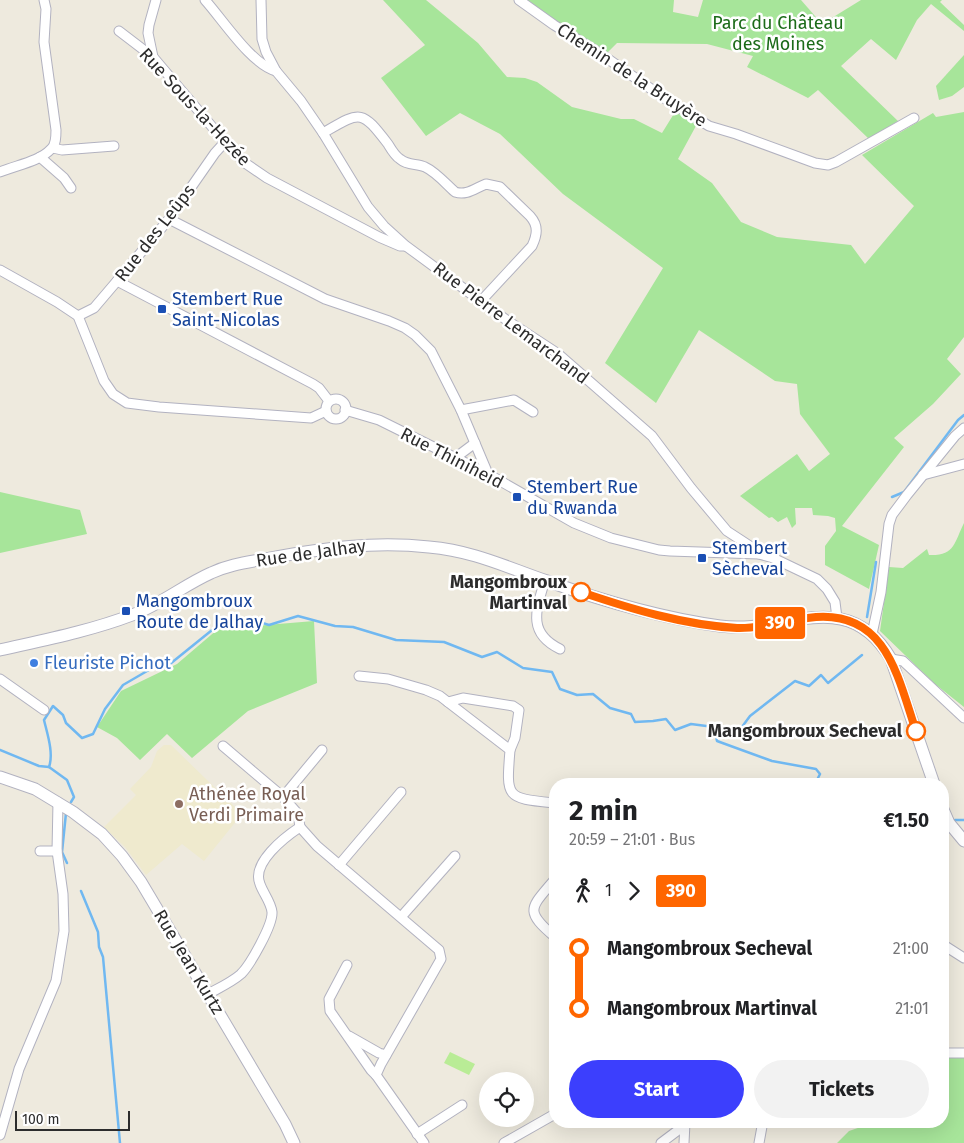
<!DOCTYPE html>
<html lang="en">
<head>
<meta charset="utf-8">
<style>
  :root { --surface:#fff; --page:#f2f2f2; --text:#202124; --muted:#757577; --accent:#3c3ffd }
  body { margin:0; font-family:"Fira Sans",sans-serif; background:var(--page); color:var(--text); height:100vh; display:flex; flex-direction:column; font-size:19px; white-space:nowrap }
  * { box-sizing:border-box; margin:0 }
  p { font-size:16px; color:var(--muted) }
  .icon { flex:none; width:28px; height:28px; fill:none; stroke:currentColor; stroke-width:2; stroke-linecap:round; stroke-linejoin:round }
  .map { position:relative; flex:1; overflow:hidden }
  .details { position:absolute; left:549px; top:778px; width:400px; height:350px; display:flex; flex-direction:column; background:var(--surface); border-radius:20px; box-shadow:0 5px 20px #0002 }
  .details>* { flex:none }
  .badge { padding:0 10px; border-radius:4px; font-size:18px; line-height:32px }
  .fabs { position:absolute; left:479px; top:1072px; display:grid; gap:10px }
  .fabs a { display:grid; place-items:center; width:55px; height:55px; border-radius:50%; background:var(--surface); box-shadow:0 5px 20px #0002; font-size:25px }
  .scale { position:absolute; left:15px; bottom:12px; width:115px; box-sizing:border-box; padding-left:5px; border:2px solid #2c2c2c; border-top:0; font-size:14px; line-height:18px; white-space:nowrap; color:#2c2c2c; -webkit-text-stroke:4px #fff; paint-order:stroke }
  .map>.badge { position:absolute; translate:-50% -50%; box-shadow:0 0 0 2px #fff }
  .legs { display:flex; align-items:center; gap:8px; height:55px; padding:0 20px; font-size:16px }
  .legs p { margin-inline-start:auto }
  .summary { display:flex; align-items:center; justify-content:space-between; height:85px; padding:0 20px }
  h1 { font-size:28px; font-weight:700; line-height:38px }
  .button { display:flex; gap:10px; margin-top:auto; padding:10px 20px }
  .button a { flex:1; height:58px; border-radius:30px; background:var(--accent); color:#fff; font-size:20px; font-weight:700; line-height:58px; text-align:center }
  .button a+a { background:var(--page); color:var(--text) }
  ul { padding:0 20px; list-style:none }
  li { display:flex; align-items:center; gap:18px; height:60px; font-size:19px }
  li i { display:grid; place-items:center; width:8px; height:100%; margin:0 6px; background:currentColor }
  li i::after { content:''; width:12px; height:12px; margin:-6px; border:4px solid; border-radius:50%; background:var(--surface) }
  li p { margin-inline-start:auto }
  li:first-child i { background:linear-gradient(#0000 50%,currentColor 0) }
  li:last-child i { background:linear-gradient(currentColor 50%,#0000 0) }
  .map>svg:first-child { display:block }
  .education { fill:#efeace }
  .green { fill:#a7e59a }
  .pitch { fill:#b9ec96 }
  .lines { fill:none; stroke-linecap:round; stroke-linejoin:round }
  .stream { stroke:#70b8f1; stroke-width:2.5 }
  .street-casing { stroke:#b2b2c0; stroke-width:11 }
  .secondary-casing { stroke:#b2b2c0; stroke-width:13 }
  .street { stroke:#fff; stroke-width:9 }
  .secondary { stroke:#fff; stroke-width:11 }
  .line-1-casing { stroke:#fff; stroke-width:11 }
  .line-1 { stroke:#f60; stroke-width:8 }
  .transit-dot { fill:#1a4fb4; stroke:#fff; stroke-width:2 }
  .stop-1-dot { fill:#fff; stroke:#f60; stroke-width:2.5 }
  .shop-dot { fill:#3f7fe0; stroke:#fff; stroke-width:2 }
  .education-dot { fill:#8d6e63; stroke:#fff; stroke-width:2 }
  .labels { text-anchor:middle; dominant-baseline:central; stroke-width:5; stroke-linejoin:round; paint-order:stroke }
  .park-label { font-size:18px; fill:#1c6b19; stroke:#fff }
  .street-label { font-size:18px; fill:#2c2c2c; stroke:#fff }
  .transit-label { font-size:18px; fill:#164399; stroke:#fff; text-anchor:start }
  .stop-label { font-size:18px; font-weight:bold; fill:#2c2c2c; stroke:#fff; text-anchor:end }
  .shop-label { font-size:18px; fill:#366cbe; stroke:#fff; text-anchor:start }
  .education-label { font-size:18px; fill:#785e54; stroke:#fff; text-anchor:start }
</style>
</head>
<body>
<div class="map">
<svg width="964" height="1143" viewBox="0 0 964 1143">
  <rect width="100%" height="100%" fill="#eeeade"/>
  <polygon class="education" points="164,745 171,745 242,814 204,861 182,844 146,875 125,847 104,827 136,795 130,789 151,767 157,751"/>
  <g class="green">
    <polygon points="383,0 426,0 478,43 507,77 525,78 537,82 572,107 621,119 634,119 662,133 675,112 697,124 678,159 712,183 741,222 777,237 851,245 865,264 914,206 862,155 933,113 936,117 964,112 964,337 947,359 961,374 933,404 894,438 904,447 842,526 879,545 869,589 825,565 825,546 836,531 835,518 828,516 813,515 812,508 795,508 796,524 792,528 787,517 778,522 772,517 769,518 740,496 797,454 809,471 830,454 800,414 797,384 775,381 699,330 656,403 605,363 663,268 563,194 500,134 460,113 426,136 381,78 425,45"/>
    <polygon points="523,0 674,0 673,12 698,17 703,0 801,0 822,24 861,0 942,0 940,2 964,25 964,31 931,4 917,20 896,60 871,39 841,66 898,121 869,139 818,90 808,98 747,67 753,56 707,44 617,43 605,55"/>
    <polygon points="964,55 964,87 952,96 939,100 936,86"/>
    <polygon points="0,492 80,510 87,534 0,553"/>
    <path d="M964 523V707L935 684 880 631 889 567 903 568 927 549 929 555C955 556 954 543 964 523Z"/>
    <polygon points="314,621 317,683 248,711 192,758 167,734 140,760 117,738 97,727 121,691 177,664 218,629"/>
    <polygon points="943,1056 964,1058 964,1143 837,1143 849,1131 878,1121 942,1121"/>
  </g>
  <polygon class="pitch" points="450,1052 475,1064 469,1075 444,1063"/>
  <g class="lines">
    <g class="stream">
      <polyline points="892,497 904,492 958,420 964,415"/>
      <polyline points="867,617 876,562"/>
      <polyline points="714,727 739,731 750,716 795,681 809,686 821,675 828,683 862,655"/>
      <polyline points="0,750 39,766 49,767 67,780 74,797 71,802"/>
      <path d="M49 767C54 753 47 733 44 720L53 706 63 715 66 723 82 738 93 734 105 709 123 685 154 667 165 668 222 622 253 620 269 625 298 616 335 626 353 627 396 640 444 642 482 657 497 652 523 668 552 672 560 689 577 695 593 694 610 708 631 714 635 722 653 721 666 719 675 730 691 724 714 727 717 741 772 761 816 769 820 774 816 782 822 781 824 784"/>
      <polyline points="66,813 62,852 67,863"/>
      <polyline points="955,820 964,820"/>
      <polyline points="81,891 98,932 99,947 103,957 120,1143"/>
    </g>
    <g class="street-casing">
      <g id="street">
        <path d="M205 0C223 20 251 64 276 71"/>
        <polyline points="261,0 262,39 266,52 276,71 301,101 323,133 368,207 384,226 406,246 508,321 557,353 652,436 691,488 727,531 753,548 759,554 773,558 817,579 827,589 835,602 837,618"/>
        <polyline points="519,0 554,25 598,52 667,100 709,126 736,134 815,163 828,165 836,162 914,118"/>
        <polyline points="119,31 153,57 225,142 245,163 267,178 379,237 400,246 405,246"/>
        <polyline points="153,57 148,33 149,25 156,0"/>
        <path d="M323 133C361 111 361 109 388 144 391 149 395 156 400 159 408 166 417 163 425 167 436 172 446 184 455 192 467 196 475 188 486 184L500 187 530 216C539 226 537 235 532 246L481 301"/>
        <polyline points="53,148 62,150 114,146"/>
        <polyline points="40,157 64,178 71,188"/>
        <path d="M0 172C16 165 39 162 51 149 56 145 56 136 56 130L44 42 46 9 44 0"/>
        <polyline points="169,219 325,299 389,321 405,328 415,335 431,351 461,410 514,400 533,412"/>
        <polyline points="0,270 57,302 78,316 104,381 113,394 127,403 159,407 311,418 326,411"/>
        <polyline points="117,281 313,384 319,388 329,401"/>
        <polyline points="78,316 94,308 117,281 169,219 215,153 225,142"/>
        <circle cx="336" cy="409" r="10"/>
        <polyline points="345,410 379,420 488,474 574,523 611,538 659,550 670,551 759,554"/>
        <polyline points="461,410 488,474"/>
        <polyline points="455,458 475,443"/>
        <polyline points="923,475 964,464"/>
        <path d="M545 580C536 610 527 633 560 649"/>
        <polyline points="872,634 881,592 889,524 892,515 907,495 955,436 964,428"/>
        <polyline points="891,659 903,661 964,718"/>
        <path d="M359 676 388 679 426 690 440 696 510 750C506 799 506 798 555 803"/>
        <polyline points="0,679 44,710"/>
        <polyline points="448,702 463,698 513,706 519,710 515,738 510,750"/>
        <polyline points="223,746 283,797 298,814 300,827"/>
        <polyline points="283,797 322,750"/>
        <polyline points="40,851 57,851"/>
        <polyline points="339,865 401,792"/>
        <path d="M555 879C531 908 523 910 555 937"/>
        <polyline points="401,917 455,856"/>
        <polyline points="942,944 964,958"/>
        <polyline points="347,965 329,999 330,1011 371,1070 376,1075"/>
        <path d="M208 994C219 988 232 982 241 974 250 965 273 925 272 912 271 902 263 893 260 884 251 863 285 837 300 827L317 846 439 950 441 959 381 1064 376 1075 424 1143"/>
        <polyline points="349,1036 379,1053 386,1055"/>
        <polyline points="942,1053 964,1053"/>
        <polyline points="417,1134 462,1105"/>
        <polyline points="0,1135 19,1069 56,981 64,931 63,894 57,851 58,802"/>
        <polyline points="504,1143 555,1114"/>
        <polyline points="661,1143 685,1125"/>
        <polyline points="684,1143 685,1123"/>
        <polyline points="759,1143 763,1121"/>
      </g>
    </g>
    <g class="secondary-casing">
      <g id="secondary">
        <path d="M0 650C44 640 90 631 132 615 160 605 184 585 211 573 230 564 250 562 270 558 325 548 374 541 429 547 474 551 506 567 547 581 603 601 661 618 720 626 785 635 847 584 891 659L934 784"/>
        <polyline points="0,777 35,789 73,812 102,834 122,856 141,882 285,1124 294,1143"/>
        <polyline points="942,807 949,823 964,841"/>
      </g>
    </g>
    <use href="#street" class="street"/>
    <use href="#secondary" class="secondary"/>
  </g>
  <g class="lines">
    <g class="line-1-casing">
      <path id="line-1" d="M581 592C631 609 684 625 737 628 764 629 789 619 816 617 887 612 898 678 916 731"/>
    </g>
    <use href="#line-1" class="line-1"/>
  </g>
  <g class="transit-dot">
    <rect x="157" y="304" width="10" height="10" rx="2.5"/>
    <rect x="512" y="492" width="10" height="10" rx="2.5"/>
    <rect x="697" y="553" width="10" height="10" rx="2.5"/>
    <rect x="121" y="606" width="10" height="10" rx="2.5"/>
  </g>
  <g class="stop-1-dot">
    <circle cx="581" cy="592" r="9"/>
    <circle cx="916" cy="731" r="9"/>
  </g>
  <circle class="shop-dot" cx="34" cy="663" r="5"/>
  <circle class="education-dot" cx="179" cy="804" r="5"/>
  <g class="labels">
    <g class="park-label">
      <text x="778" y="23">Parc du Château<tspan x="778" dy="21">des Moines</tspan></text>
    </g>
    <g class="street-label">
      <text transform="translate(632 75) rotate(33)">Chemin de la Bruyère</text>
      <text transform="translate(195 107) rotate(47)">Rue Sous-la-Hezée</text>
      <text transform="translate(155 233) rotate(-52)">Rue des Leûps</text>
      <text transform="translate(511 323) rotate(37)">Rue Pierre Lemarchand</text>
      <text transform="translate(452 458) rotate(27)">Rue Thiniheid</text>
      <text transform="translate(311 553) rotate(-8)">Rue de Jalhay</text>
      <text transform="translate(189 962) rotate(59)">Rue Jean Kurtz</text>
    </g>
    <g class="transit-label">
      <text x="172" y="299">Stembert Rue<tspan x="172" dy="21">Saint-Nicolas</tspan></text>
      <text x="527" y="487">Stembert Rue<tspan x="527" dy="21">du Rwanda</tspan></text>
      <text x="712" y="548">Stembert<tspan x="712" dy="21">Sècheval</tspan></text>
      <text x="136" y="601">Mangombroux<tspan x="136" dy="21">Route de Jalhay</tspan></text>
    </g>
    <g class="stop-label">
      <text x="567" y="582">Mangombroux<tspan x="567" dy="21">Martinval</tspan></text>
      <text x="902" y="731">Mangombroux Secheval</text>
    </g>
    <g class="shop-label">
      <text x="44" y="663">Fleuriste Pichot</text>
    </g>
    <g class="education-label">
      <text x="189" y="794">Athénée Royal<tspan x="189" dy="21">Verdi Primaire</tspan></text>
    </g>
  </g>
</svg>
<div class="fabs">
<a><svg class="icon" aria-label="locate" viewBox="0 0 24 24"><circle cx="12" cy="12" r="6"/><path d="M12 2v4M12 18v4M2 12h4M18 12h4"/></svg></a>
</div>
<div class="scale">100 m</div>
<b class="badge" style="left:780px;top:623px;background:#f60;color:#fff">390</b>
<section class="details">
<div class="summary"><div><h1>2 min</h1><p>20:59 – 21:01 · Bus</p></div><b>€1.50</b></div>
<div class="legs"><svg class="icon" aria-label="walk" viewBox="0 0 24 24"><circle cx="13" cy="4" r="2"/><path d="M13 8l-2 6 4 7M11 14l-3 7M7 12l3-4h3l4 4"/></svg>1<svg class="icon" aria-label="forward" viewBox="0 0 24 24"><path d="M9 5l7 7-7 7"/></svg><b class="badge" style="background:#f60;color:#fff">390</b></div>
<ul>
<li><i style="color:#f60"></i><b>Mangombroux Secheval</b><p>21:00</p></li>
<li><i style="color:#f60"></i><b>Mangombroux Martinval</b><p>21:01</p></li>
</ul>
<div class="button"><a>Start</a><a>Tickets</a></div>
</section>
</div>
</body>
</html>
